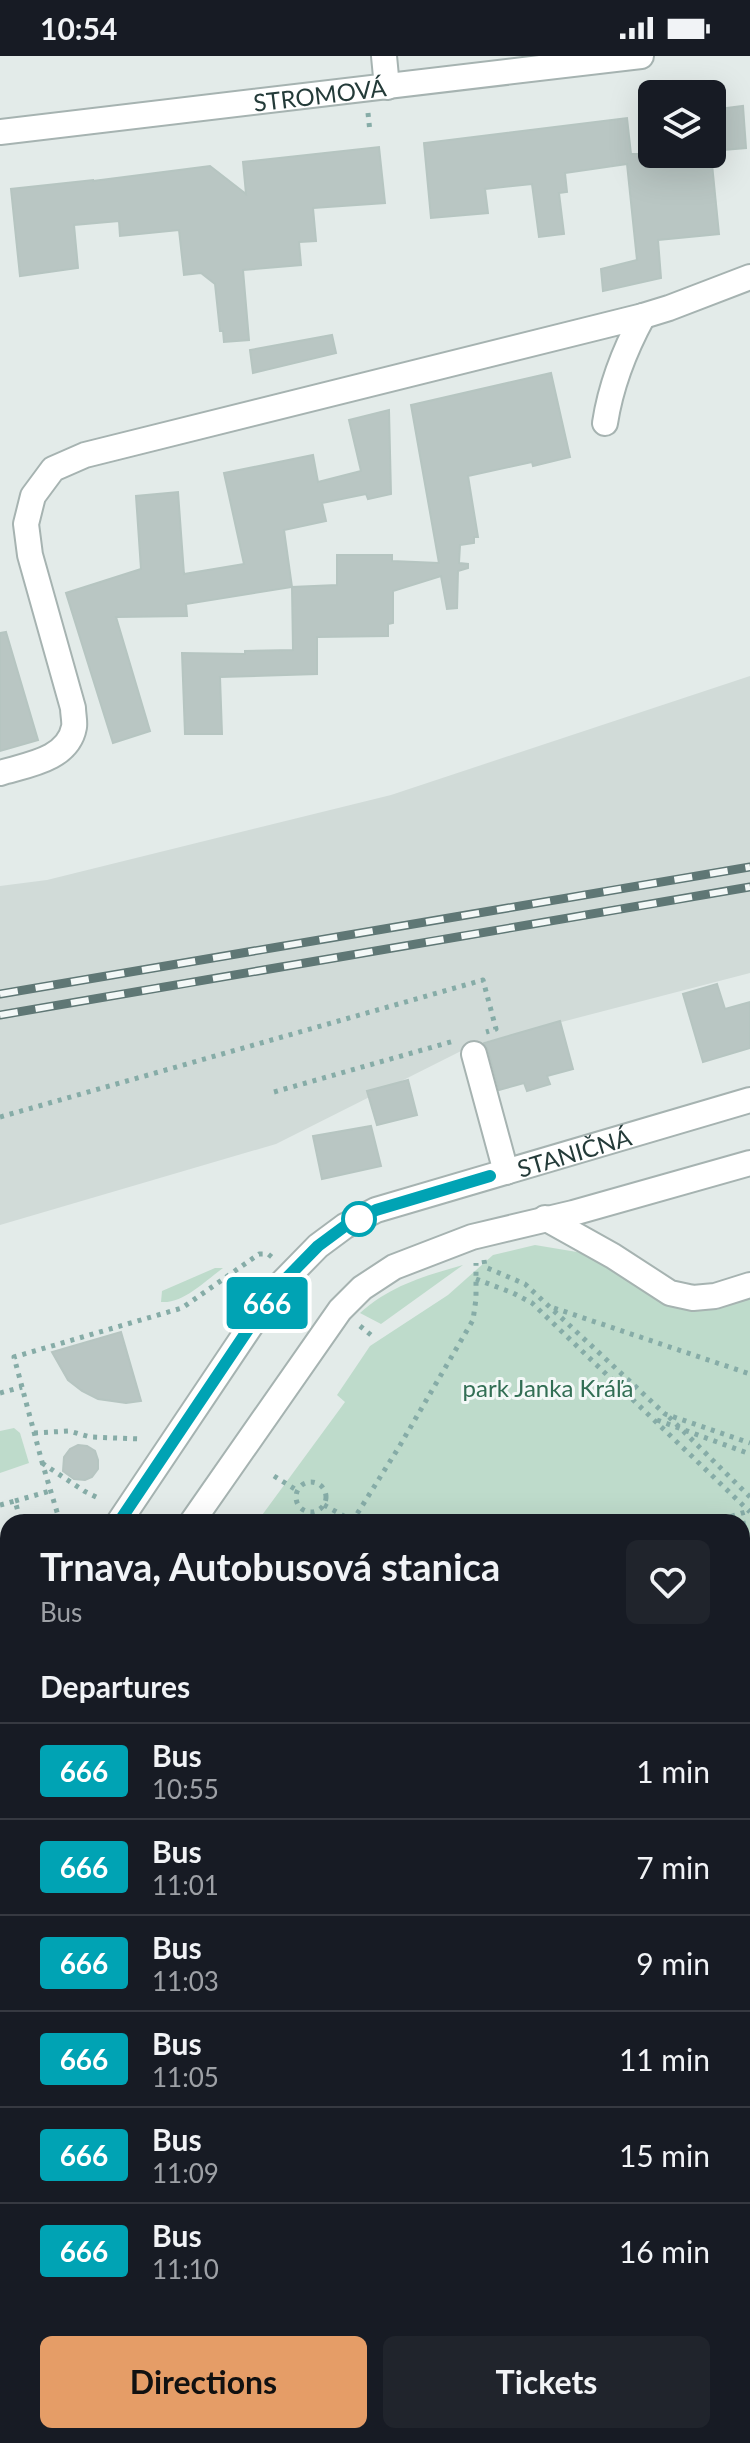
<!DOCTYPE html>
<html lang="en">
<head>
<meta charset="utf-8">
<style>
  :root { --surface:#171b24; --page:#20242c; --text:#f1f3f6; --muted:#9ea1a6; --line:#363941; --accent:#e59d67 }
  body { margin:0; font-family:Lato,sans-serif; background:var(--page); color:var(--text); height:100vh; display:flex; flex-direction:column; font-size:30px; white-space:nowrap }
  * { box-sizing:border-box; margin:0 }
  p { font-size:26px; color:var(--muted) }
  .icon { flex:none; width:44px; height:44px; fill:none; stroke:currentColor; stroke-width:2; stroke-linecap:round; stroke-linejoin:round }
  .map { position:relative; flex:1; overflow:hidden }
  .sheet { position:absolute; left:0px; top:1458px; width:750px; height:930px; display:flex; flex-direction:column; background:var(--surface); border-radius:24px 24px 0 0; box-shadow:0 8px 32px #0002 }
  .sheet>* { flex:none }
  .badge { padding:0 16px; border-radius:6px; font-size:28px; line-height:52px }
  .fabs { position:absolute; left:638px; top:24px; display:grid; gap:16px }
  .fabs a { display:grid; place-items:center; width:88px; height:88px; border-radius:12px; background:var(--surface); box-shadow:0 8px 32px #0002; font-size:40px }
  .map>.badge { position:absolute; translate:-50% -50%; box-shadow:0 0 0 4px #fff }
  h2 { padding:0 40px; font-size:30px; line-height:72px }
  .round { display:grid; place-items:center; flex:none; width:84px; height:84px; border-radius:12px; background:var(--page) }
  .summary { display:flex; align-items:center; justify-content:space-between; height:136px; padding:0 40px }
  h1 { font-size:38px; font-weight:700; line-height:60px }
  .primary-button { display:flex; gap:16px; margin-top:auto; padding:16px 40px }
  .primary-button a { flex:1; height:92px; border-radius:12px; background:var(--accent); color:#111; font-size:32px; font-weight:700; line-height:92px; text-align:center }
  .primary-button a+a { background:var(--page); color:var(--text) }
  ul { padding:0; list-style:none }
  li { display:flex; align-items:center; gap:24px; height:96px; padding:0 40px; border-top:2px solid var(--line) }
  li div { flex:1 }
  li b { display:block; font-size:30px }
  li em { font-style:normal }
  li .badge { min-width:88px; font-weight:700; text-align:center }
  .status { display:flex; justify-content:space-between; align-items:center; height:56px; padding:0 40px; background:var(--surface); direction:ltr }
  .status svg { height:22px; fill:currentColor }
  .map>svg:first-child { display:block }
  .built { fill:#d1dbd8 }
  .green { fill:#bedbcb }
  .water { fill:#90b7cb }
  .building { fill:#b9c6c3; stroke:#b6c5c1; stroke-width:2 }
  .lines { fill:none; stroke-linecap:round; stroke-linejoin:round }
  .minor-casing { stroke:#a6b3b1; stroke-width:28 }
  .path { stroke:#86aca7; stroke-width:5; stroke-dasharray:4 6; stroke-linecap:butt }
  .minor { stroke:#fff; stroke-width:24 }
  .rail-casing { stroke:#5f7775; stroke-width:9 }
  .rail { stroke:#f3f8f7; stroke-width:6; stroke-dasharray:18; stroke-linecap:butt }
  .line-casing { stroke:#fff; stroke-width:18 }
  .line { stroke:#00a3b4; stroke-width:12 }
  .stop-dot { fill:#fff; stroke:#00a3b4; stroke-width:4 }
  .labels { text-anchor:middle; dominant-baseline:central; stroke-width:6; stroke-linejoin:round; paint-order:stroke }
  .street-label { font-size:24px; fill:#243b39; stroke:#f3f8f7 }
  .park-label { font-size:24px; fill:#326e54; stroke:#f3f8f7 }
</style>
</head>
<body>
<div class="status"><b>10:54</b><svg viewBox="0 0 49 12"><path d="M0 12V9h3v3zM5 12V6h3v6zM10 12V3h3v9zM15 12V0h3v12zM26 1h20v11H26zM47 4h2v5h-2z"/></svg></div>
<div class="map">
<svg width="750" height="2387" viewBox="0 0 750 2387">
  <rect width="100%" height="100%" fill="#e3ebe9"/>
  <polygon class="built" points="750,620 750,917 473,989 276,1088 0,1169 0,830 47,824 391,739"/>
  <g class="green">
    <polygon points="535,1189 583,1197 673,1246 750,1240 750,1684 742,1686 742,1466 257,1466 345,1346 337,1339 370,1290 448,1239 493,1199"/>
    <path d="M463 1209 381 1268 360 1257C391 1229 425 1220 463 1209Z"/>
    <path d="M215 1212H223C205 1225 183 1248 161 1246L162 1235Z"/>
    <polygon points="14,1372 20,1377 29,1407 0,1417 0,1375"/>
  </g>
  <polygon class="water" points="742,1502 750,1503 750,1539 742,1539"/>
  <g class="building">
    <polygon points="743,50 746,92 712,95 712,54"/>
    <polygon points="627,62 631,98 711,98 719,178 658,184 661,222 603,235 601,213 637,204 627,108 565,117 567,136 559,137 564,178 539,181 532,128 485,133 488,157 431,162 424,87"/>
    <polygon points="379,91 385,147 313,152 316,185 299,186 301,209 243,214 249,284 224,286 223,275 220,275 215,228 201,217 184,219 179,174 120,180 119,165 74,169 78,212 20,220 11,133 93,124 93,125 210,110 246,138 243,106"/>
    <polygon points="332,279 336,297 253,317 250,294"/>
    <polygon points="551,317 570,401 533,410 532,406 468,420 478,481 474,481 474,487 460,489 459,507 468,508 468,512 458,515 457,552 447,553 441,520 393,535 393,567 388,568 388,580 317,581 317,618 220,621 222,678 185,678 182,597 245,598 245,595 293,594 292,531 337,529 337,499 392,499 392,505 439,507 411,349"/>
    <polygon points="389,354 391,438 368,443 366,438 322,447 326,465 284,474 292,531 186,548 187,560 116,561 150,675 113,687 66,537 141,513 136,440 178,436 184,518 244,508 224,417 313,399 318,426 361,415 349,364"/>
    <polygon points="6,576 38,684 0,695 0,577"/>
    <polygon points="717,928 725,953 750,946 750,992 703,1006 683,938"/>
    <polygon points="560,965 573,1013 547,1020 550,1028 527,1035 524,1027 499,1034 488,994 484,987"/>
    <polygon points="408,1024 417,1059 377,1069 367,1035"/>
    <polygon points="371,1070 381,1110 322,1123 313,1080"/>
    <polygon points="121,1276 141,1345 126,1347 98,1343 82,1335 68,1324 52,1296"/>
    <polygon points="78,1389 87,1390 95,1395 98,1404 98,1413 92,1421 85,1424 74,1423 63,1415 64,1401 70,1393"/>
  </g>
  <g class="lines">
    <g class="minor-casing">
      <g id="minor">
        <polyline points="384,0 387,31"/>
        <path id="s1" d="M0 76 641 0"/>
        <path d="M605 367C611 328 624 295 643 260"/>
        <path d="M0 717C26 709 68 704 74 671 75 666 73 658 73 652L30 499 26 468 33 440 53 413 85 399 643 260 669 252 750 221"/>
        <polyline points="474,998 506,1116"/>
        <polyline points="545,1162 613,1200 670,1237 693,1242 715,1240 750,1229"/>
        <path id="s2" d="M119 1466 274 1235 318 1190 345 1170 376 1154 750 1044"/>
        <polyline points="192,1466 340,1254 362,1232 394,1211 472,1181 573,1157 750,1107"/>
        <polyline points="0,1600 8,1609"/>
        <polyline points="742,2200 750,2198"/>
        <polyline points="247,2380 249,2387"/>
        <polyline points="723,2380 725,2387"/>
        <polyline points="66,2387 103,2380"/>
      </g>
    </g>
    <g class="path">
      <polyline points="368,57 370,76"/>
      <polyline points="274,1036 454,985"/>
      <polyline points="0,1061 483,924 496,973 486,976"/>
      <polyline points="484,1204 485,1211 525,1228 665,1358 750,1387"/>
      <polyline points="476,1223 513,1237 532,1247 750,1456"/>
      <polyline points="554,1252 750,1318"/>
      <polyline points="360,1270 371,1279"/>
      <polyline points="0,1337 22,1331"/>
      <polyline points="669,1361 750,1441"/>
      <polyline points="657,1364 750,1398"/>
      <polyline points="34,1377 69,1375 90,1381 142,1383"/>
      <polyline points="42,1407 84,1435 100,1443"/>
      <polyline points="274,1420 298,1435"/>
      <circle cx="311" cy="1441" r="15"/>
      <polyline points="15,1445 50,1435"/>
      <polyline points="0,1449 15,1445 21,1466"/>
      <polyline points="324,1449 353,1465"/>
      <polyline points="60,1466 42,1406 14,1301 182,1252 259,1198 268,1198 273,1202"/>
      <polyline points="352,1466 399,1391 473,1264 476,1243 476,1207"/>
      <polyline points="712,1466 749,1455"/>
      <polyline points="742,1468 750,1466"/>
      <polyline points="0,1860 8,1857"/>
      <polyline points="0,2377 6,2381"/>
    </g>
    <use href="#minor" class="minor"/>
    <g class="rail-casing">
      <g id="rail">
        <polyline points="0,938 750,811"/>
        <polyline points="0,959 750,831"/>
      </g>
    </g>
    <use href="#rail" class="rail"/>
  </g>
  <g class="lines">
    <g class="line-casing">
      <polyline id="line" points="119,1466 274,1235 318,1190 345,1170 376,1154 490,1120"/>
    </g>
    <use href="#line" class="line"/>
  </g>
  <circle class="stop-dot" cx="359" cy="1163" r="16"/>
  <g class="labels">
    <g class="street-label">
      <text stroke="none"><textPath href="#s1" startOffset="322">STROMOVÁ</textPath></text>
      <text stroke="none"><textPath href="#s2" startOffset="616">STANIČNÁ</textPath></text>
    </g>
    <g class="park-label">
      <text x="548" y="1331">park Janka Kráľa</text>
    </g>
  </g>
</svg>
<div class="fabs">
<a><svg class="icon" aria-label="layers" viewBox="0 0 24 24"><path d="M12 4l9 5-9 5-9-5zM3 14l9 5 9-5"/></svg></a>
</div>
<b class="badge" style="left:267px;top:1247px;background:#00a3b4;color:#fff">666</b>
<section class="sheet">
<div class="summary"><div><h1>Trnava, Autobusová stanica</h1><p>Bus</p></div><a class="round"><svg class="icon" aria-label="heart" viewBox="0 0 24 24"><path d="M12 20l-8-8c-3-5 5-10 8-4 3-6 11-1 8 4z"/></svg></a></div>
<h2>Departures</h2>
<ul>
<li><span class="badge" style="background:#00a3b4;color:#fff">666</span><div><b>Bus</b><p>10:55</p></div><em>1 min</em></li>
<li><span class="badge" style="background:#00a3b4;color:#fff">666</span><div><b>Bus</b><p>11:01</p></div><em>7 min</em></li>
<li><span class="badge" style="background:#00a3b4;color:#fff">666</span><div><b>Bus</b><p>11:03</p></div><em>9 min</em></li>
<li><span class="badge" style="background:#00a3b4;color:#fff">666</span><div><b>Bus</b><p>11:05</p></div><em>11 min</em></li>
<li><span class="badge" style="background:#00a3b4;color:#fff">666</span><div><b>Bus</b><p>11:09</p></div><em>15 min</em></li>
<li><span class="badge" style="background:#00a3b4;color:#fff">666</span><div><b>Bus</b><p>11:10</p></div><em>16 min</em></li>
</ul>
<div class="primary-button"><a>Directions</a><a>Tickets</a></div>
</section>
</div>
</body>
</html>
